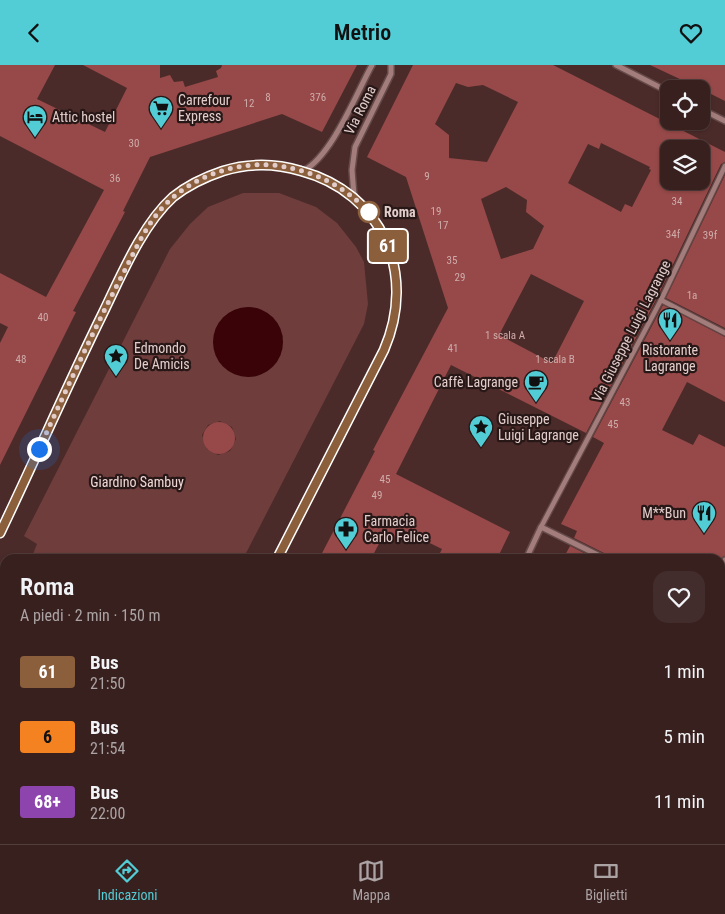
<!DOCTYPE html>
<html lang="it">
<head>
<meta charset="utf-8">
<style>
  :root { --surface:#38201f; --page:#432d2c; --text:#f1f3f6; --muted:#aba3a4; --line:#523e3d; --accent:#52ccd5 }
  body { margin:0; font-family:"Roboto Condensed",sans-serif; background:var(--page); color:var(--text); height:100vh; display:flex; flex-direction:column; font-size:19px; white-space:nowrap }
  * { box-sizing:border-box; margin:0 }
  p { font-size:16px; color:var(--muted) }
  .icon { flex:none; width:28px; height:28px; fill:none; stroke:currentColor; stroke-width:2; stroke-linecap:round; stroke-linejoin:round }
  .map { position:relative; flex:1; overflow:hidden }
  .details { position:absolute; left:0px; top:489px; width:725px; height:291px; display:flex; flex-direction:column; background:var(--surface); border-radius:15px 15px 0 0; box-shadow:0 1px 4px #0004,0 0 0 1px var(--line) }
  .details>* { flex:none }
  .badge { padding:0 10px; border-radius:4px; font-size:18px; line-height:32px }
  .buttons { position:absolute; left:660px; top:15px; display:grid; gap:10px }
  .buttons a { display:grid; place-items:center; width:50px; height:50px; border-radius:10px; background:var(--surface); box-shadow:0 1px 4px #0004,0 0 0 1px var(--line); font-size:25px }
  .you { position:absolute; width:25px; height:25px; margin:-12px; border:4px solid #fff; border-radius:50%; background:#1a73e8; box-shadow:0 0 0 8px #1a73e833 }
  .map>.badge { position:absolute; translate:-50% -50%; box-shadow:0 0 0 2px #fff }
  .round { display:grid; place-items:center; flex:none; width:52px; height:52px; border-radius:15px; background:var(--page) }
  .overview { display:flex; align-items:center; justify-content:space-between; height:85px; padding:0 20px }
  h1 { font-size:24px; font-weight:600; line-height:38px }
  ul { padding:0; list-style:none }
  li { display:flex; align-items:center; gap:15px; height:65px; padding:0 20px }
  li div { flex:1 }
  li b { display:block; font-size:19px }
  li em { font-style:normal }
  li .badge { min-width:55px; font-weight:700; text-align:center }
  header { display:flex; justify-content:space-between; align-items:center; height:65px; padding:0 20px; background:var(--accent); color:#111; font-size:22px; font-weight:600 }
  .tab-bar { display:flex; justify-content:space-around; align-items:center; height:70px; border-top:1px solid var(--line); background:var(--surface); font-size:14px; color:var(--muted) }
  .tab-bar a { display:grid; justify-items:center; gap:2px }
  .tab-bar .current { color:var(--accent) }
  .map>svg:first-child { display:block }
  .green { fill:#6f3d3c; fill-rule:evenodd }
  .water { fill:#390307 }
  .building { fill:#964948; fill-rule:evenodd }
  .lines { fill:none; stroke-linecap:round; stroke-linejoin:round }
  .pedestrian-casing { stroke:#654a4a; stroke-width:7 }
  .minor-casing { stroke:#654a4a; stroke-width:8 }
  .primary-casing { stroke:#654a4a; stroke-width:30 }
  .pedestrian { stroke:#a37d7b; stroke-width:4.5 }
  .minor { stroke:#a37d7b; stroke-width:5 }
  .primary { stroke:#bd6767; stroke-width:28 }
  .tram { stroke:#c6afad; stroke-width:1 }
  .line-casing { stroke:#fff; stroke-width:11 }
  .line { stroke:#8b5e3c; stroke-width:8 }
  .walk { stroke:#e2cdcb; stroke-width:5; stroke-dasharray:0 9 }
  .stop-dot { fill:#fff; stroke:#8b5e3c; stroke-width:2.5 }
  .labels { text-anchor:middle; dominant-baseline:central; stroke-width:4.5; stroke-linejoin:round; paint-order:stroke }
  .number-label { font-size:11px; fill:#cfacaa }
  .poi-label { font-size:14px; fill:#e2cdcb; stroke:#271817; text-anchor:start }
  .street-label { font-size:14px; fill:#e2cdcb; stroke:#271817 }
  .stop-label { font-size:14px; font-weight:bold; fill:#e2cdcb; stroke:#271817; text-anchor:start }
  .park-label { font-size:14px; fill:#f1d9d7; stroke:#271817 }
</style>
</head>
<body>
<header><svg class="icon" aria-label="back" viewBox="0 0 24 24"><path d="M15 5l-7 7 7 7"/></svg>Metrio<svg class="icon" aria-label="heart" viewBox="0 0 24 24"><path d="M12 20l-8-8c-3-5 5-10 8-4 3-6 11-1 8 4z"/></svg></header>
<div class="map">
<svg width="725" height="779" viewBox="0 0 725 779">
  <rect width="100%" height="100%" fill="#4b2b29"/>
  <path class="green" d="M243 128H279L316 142 337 158 356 182 364 197 368 239 364 259 243 494H31L37 479 24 471 170 184 190 159 208 142ZM241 243H253L283 271C276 293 278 304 254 312L229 248ZM220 356 232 362 236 374 230 386 218 390 207 384 202 370 208 360Z"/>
  <circle class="water" cx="248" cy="277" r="35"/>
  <g class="building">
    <polygon points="0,0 55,0 37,34 105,67 127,23 83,0 160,0 160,13 170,10 174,17 183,16 185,22 218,12 216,6 221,3 222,0 357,0 322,67 282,49 150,92 123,146 125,147 73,246 76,247 0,400 0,278 8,262 0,258 0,208 46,232 104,125 0,71"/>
    <path d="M413 0H553L725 87V97L721 99 657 233 586 368 451 300 396 409 510 467 497 494H437L442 484 401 464 395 475 384 469 371 494H319L375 386 373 385 448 243 406 112 367 92ZM456 18 468 22 483 20 518 37 487 97 449 93V70L435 59ZM601 78 650 102 649 104 651 105 632 142 625 139 621 147 568 118 588 79 599 84ZM669 84H701V116H669ZM506 122 527 135 526 147 544 161 533 184 501 194 481 134ZM531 209 584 236 552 298 499 270Z"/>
    <polygon points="650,0 725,0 725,36 701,24"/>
    <polygon points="725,110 725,263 666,233"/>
    <polygon points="663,240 725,272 725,337 687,317 662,365 693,380 699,369 725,382 725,491 721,494 610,494 608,490 574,473 577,466 561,459 604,378 593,372"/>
    <circle cx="219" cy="373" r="16"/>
    <polygon points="570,481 596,494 563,494"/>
  </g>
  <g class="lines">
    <g class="pedestrian-casing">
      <g id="pedestrian">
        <polyline points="661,235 725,268"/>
        <polyline points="541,462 661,235 725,101"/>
      </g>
    </g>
    <g class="minor-casing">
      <g id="minor">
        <polyline points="616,0 669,27"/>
        <polyline points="701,44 725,56"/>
        <path d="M303 106C332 91 356 29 372 0"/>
        <polyline points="354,131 352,105 355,82 391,9 391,0"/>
        <path d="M0 468C35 395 67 321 103 248 121 211 142 160 173 132 188 120 205 112 223 106 249 98 275 98 301 106 384 128 416 208 384 285L277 494"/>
        <polyline points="526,494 541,462 606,494"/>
        <polyline points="720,505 725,495"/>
        <polyline points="341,775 348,779"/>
        <polyline points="379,779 381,775"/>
        <polyline points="588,779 590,775"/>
      </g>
    </g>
    <g class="primary-casing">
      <g id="primary">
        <polyline points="0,662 5,665"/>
        <polyline points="190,775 192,779"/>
        <polyline points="221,775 229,779"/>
      </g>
    </g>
    <use href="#pedestrian" class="pedestrian"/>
    <use href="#minor" class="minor"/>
    <use href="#primary" class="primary"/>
    <g class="tram">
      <polyline points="0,639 5,642"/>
      <polyline points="0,701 5,704"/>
      <polyline points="152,775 160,779"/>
      <polyline points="267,775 275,779"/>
    </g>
  </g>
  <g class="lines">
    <g class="line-casing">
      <path id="line" d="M0 468C35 395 67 321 103 248 121 211 142 160 173 132 188 120 205 112 223 106 249 98 274 98 301 106 383 128 417 209 384 285L277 494"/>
    </g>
    <use href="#line" class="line"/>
    <path class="walk" d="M39 384C67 323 95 262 126 203 137 181 148 157 166 139 194 110 240 95 280 101 316 107 344 121 369 147"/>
  </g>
  <defs>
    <g id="supermarket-pin" transform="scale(1.25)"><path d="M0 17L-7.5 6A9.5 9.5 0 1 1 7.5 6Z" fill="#52ccd5" stroke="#271817"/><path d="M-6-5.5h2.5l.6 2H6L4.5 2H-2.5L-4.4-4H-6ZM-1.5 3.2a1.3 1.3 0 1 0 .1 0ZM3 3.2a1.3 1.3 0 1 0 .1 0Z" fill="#111"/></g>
    <g id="hotel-pin" transform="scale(1.25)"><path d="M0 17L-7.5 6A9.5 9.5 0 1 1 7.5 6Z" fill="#52ccd5" stroke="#271817"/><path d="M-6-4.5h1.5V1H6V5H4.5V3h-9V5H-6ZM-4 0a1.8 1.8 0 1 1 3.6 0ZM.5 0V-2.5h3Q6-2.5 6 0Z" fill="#111"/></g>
    <g id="restaurant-pin" transform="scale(1.25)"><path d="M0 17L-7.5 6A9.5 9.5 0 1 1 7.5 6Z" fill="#52ccd5" stroke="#271817"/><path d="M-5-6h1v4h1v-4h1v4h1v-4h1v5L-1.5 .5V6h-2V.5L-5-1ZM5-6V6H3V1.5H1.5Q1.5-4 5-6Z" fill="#111"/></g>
    <g id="sight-pin" transform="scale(1.25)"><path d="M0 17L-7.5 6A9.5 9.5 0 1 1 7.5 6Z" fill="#52ccd5" stroke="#271817"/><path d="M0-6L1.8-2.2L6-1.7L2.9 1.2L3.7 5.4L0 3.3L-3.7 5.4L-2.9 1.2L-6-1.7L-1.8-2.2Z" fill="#111"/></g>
    <g id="cafe-pin" transform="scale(1.25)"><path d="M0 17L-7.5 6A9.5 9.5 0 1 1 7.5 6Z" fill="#52ccd5" stroke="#271817"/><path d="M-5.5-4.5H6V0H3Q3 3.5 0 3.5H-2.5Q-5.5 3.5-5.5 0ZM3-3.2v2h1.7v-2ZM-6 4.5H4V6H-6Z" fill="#111"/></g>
    <g id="pharmacy-pin" transform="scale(1.25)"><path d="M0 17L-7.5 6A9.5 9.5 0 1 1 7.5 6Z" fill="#52ccd5" stroke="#271817"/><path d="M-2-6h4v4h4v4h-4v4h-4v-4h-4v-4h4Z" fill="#111"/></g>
  </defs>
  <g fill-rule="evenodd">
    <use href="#supermarket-pin" x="161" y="43"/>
    <use href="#hotel-pin" x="35" y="52"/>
    <use href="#restaurant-pin" x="670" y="255"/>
    <use href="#sight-pin" x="116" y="291"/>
    <use href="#cafe-pin" x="536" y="317"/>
    <use href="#sight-pin" x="481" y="362"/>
    <use href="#restaurant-pin" x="704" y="448"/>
    <use href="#pharmacy-pin" x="346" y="464"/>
  </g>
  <circle class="stop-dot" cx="369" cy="147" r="10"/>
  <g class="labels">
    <g class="number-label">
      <text x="268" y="32">8</text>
      <text x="318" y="32">376</text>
      <text x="249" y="38">12</text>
      <text x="134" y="78">30</text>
      <text x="427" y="111">9</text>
      <text x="115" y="113">36</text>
      <text x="677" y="136">34</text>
      <text x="436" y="146">19</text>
      <text x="443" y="160">17</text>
      <text x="673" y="169">34f</text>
      <text x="710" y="170">39f</text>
      <text x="452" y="195">35</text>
      <text x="460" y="212">29</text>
      <text x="692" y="230">1a</text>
      <text x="43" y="252">40</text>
      <text x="505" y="270">1 scala A</text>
      <text x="453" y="283">41</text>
      <text x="21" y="294">48</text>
      <text x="555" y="294">1 scala B</text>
      <text x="625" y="337">43</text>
      <text x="613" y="359">45</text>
      <text x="385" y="414">45</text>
      <text x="377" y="430">49</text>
    </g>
    <g class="poi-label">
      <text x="178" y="35">Carrefour<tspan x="178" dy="16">Express</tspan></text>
      <text x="52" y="52">Attic hostel</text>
      <text x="134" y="283">Edmondo<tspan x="134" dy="16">De Amicis</tspan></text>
      <text x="670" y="285" text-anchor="middle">Ristorante<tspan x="670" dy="16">Lagrange</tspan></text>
      <text x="518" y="317" text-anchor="end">Caffè Lagrange</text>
      <text x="498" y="354">Giuseppe<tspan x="498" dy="16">Luigi Lagrange</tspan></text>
      <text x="686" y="448" text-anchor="end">M**Bun</text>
      <text x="364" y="456">Farmacia<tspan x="364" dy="16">Carlo Felice</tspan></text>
    </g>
    <g class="street-label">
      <text transform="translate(360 45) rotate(-63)">Via Roma</text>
      <text transform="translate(631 266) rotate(-63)">Via Giuseppe Luigi Lagrange</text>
    </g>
    <g class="stop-label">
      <text x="384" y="147">Roma</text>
    </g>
    <g class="park-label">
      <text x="137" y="417">Giardino Sambuy</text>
    </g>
  </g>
</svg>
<div class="buttons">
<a><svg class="icon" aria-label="locate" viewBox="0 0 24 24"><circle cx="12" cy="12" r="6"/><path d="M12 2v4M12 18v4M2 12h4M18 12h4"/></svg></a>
<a><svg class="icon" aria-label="layers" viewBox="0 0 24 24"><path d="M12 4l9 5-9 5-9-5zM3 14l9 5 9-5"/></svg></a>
</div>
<div class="you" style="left:39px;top:384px"></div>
<b class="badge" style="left:388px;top:181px;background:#8b5e3c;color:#fff">61</b>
<section class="details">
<div class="overview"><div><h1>Roma</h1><p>A piedi · 2 min · 150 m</p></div><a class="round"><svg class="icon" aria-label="heart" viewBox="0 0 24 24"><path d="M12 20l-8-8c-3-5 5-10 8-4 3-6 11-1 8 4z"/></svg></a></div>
<ul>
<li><span class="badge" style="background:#8b5e3c;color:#fff">61</span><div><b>Bus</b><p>21:50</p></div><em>1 min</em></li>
<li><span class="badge" style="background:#f58220;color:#111">6</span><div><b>Bus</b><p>21:54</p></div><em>5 min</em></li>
<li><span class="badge" style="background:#8e44ad;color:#fff">68+</span><div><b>Bus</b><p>22:00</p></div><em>11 min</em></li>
</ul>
</section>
</div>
<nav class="tab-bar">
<a class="current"><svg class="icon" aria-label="directions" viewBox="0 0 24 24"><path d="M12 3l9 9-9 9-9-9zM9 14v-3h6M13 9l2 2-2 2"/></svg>Indicazioni</a>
<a><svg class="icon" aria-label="map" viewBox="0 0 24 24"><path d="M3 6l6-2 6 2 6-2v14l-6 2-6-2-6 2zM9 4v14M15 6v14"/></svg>Mappa</a>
<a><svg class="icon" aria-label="tickets" viewBox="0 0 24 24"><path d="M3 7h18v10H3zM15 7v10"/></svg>Biglietti</a>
</nav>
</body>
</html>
